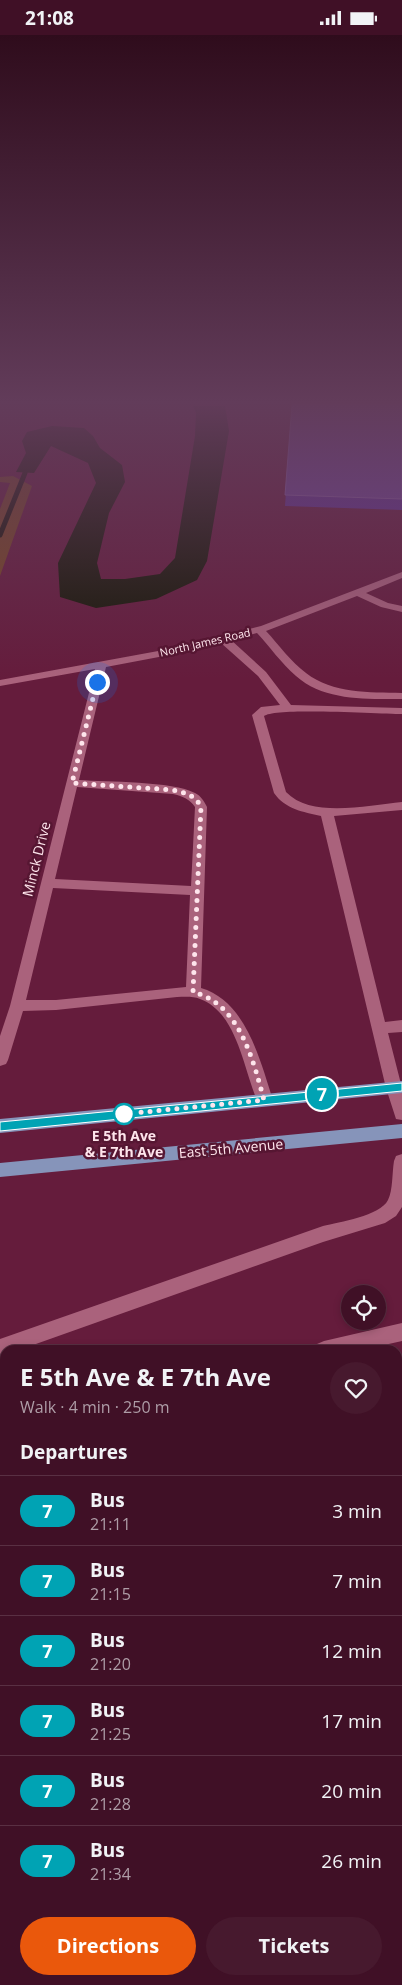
<!DOCTYPE html>
<html lang="en">
<head>
<meta charset="utf-8">
<style>
  :root { --surface:#401026; --page:#47192e; --text:#f1f3f6; --muted:#ae9da7; --line:#593043; --accent:#ea580c }
  body { margin:0; font-family:"Open Sans",sans-serif; background:var(--page); color:var(--text); height:100vh; display:flex; flex-direction:column; font-size:19px; white-space:nowrap }
  * { box-sizing:border-box; margin:0 }
  p { font-size:16px; color:var(--muted) }
  .icon { flex:none; width:28px; height:28px; fill:none; stroke:currentColor; stroke-width:2; stroke-linecap:round; stroke-linejoin:round }
  .map { position:relative; flex:1; overflow:hidden }
  .details { position:absolute; left:0px; top:1310px; width:402px; height:640px; display:flex; flex-direction:column; background:var(--surface); border-radius:15px 15px 0 0; box-shadow:0 2px 8px #0003,0 0 0 1px var(--line) }
  .details>* { flex:none }
  .badge { padding:0 10px; border-radius:16px; font-size:18px; line-height:32px }
  .tools { position:absolute; left:341px; top:1250px; display:grid; gap:10px }
  .tools a { display:grid; place-items:center; width:45px; height:45px; border-radius:50%; background:var(--surface); box-shadow:0 2px 8px #0003,0 0 0 1px var(--line); font-size:25px }
  .you { position:absolute; width:25px; height:25px; margin:-12px; border:4px solid #fff; border-radius:50%; background:#1a73e8; box-shadow:0 0 0 8px #1a73e833 }
  .map>.badge { position:absolute; translate:-50% -50%; box-shadow:0 0 0 2px #fff }
  h2 { padding:0 20px; font-size:19px; line-height:45px }
  .round { display:grid; place-items:center; flex:none; width:52px; height:52px; border-radius:26px; background:var(--page) }
  .headline { display:flex; align-items:center; justify-content:space-between; height:85px; padding:0 20px }
  h1 { font-size:24px; font-weight:700; line-height:38px }
  .cta { display:flex; gap:10px; margin-top:auto; padding:10px 20px }
  .cta a { flex:1; height:58px; border-radius:30px; background:var(--accent); color:#fff; font-size:20px; font-weight:700; line-height:58px; text-align:center }
  .cta a+a { background:var(--page); color:var(--text) }
  ul { padding:0; list-style:none }
  li { display:flex; align-items:center; gap:15px; height:70px; padding:0 20px; border-top:1px solid var(--line) }
  li div { flex:1 }
  li b { display:block; font-size:19px }
  li em { font-style:normal }
  li .badge { min-width:55px; font-weight:700; text-align:center }
  .status { display:flex; justify-content:space-between; align-items:center; height:35px; padding:0 25px; background:var(--surface); direction:ltr }
  .status svg { height:14px; fill:currentColor }
  .map>svg:first-child { display:block }
  .built { fill:#651c3c; fill-rule:evenodd }
  .green { fill:#764721 }
  .water { fill:#151806 }
  .lines { fill:none; stroke-linecap:round; stroke-linejoin:round }
  .stream-far1 { stroke:#151806; stroke-width:5 }
  .stream { stroke:#151806; stroke-width:14 }
  .minor { fill:#aa627c; fill-rule:evenodd }
  .major { fill:#8694ba; fill-rule:evenodd }
  .rail { stroke:#d6b3bf; stroke-width:5.5; stroke-dasharray:12 5.5; stroke-linecap:butt }
  .wall { fill:#5e3296 }
  .building { fill:#6f469f; stroke:#865fab }
  .line { fill:#00a3b4; stroke:#fff }
  .walk { stroke:#fee5ec; stroke-width:5; stroke-dasharray:0 9 }
  .stop-dot { fill:#fff; stroke:#00a3b4; stroke-width:2.5 }
  .labels { text-anchor:middle; dominant-baseline:central; stroke-width:5; stroke-linejoin:round; paint-order:stroke }
  .far-street-label { font-size:11px; fill:#fee5ec; stroke:#561632 }
  .street-label { font-size:14px; fill:#fee5ec; stroke:#561632 }
  .stop-label { font-size:14px; font-weight:bold; fill:#fee5ec; stroke:#561632 }
</style>
</head>
<body>
<div class="status"><b>21:08</b><svg viewBox="0 0 49 12"><path d="M0 12V9h3v3zM5 12V6h3v6zM10 12V3h3v9zM15 12V0h3v12zM26 1h20v11H26zM47 4h2v5h-2z"/></svg></div>
<div class="map">
<svg width="402" height="1950" viewBox="0 0 402 1950">
  <rect width="100%" height="100%" fill="#561632"/>
  <path class="built" d="M0 371H402V1592L398 1593V1315H5V1685L0 1686ZM350 1259H378V1286H350Z"/>
  <g class="green">
    <polygon points="13,441 32,451 0,541 0,474 10,448 0,447 0,442"/>
    <polygon points="402,1592 402,1930 398,1930 398,1593"/>
    <polygon points="5,1685 5,1945 269,1945 226,1950 0,1950 0,1686"/>
  </g>
  <polygon class="water" points="193,371 225,371 229,396 207,526 197,545 156,564 96,573 60,562 58,528 96,448 88,428 51,411 34,438 16,437 26,418 22,406 27,397 52,391 84,393 93,401 100,413 122,430 125,447 109,478 97,528 101,544 125,544 160,539 175,523 195,401 196,378"/>
  <g class="lines">
    <polyline class="stream-far1" points="0,500 25,438"/>
    <polyline class="stream" points="206,1945 206,1948"/>
    <g class="minor">
      <path d="M402 537V543L366 558 388 568 402 571V577L381 572 357 561 266 596C279 610 291 627 306 638 333 659 369 657 402 658V664C366 664 324 666 296 641 281 628 270 612 257 598L231 605 266 637 291 670 402 673V679C381 679 275 672 264 681L286 757C312 784 368 770 402 767V775L334 781 385 987 402 985V997L388 998 402 1053V1085L396 1084 386 1053 321 781C303 777 285 774 274 758L252 680 261 672 280 670 258 641 221 608 180 618 106 632 79 745C106 747 173 746 195 758 201 761 204 766 207 772L201 953C246 966 260 1025 273 1065L271 1069 265 1071 259 1069C244 1040 239 978 200 964 193 961 184 962 177 962L56 975 23 976 8 1025 6 1029 0 1031V1001L10 971 95 634 0 651V645L180 612 261 591ZM77 752 173 759C182 761 190 764 195 772L191 851 55 844ZM53 853 190 860 186 952 56 965H26Z"/>
      <path d="M402 1119V1172L396 1181 385 1188 323 1207 19 1315H5V1320L0 1322V1304L323 1191C339 1187 380 1181 388 1165 393 1155 392 1138 394 1126L396 1121Z"/>
      <polygon points="402,1288 402,1306 362,1315 315,1315 317,1309 324,1306"/>
      <polygon points="402,1397 402,1417 398,1418 398,1398"/>
      <polygon points="402,1516 402,1538 398,1539 398,1517"/>
      <polygon points="0,1600 5,1602 5,1624 0,1622"/>
    </g>
    <g class="major">
      <polygon points="402,1046 402,1058 0,1098 0,1084"/>
      <polygon points="402,1089 402,1103 0,1142 0,1128"/>
    </g>
    <g class="rail">
      <polyline points="398,1550 402,1549"/>
      <polyline points="0,1655 5,1653"/>
    </g>
  </g>
  <polygon class="wall" points="292,370 402,370 402,475 285,471"/>
  <polygon class="building" points="292,370 402,370 402,464 285,460"/>
  <linearGradient id="sky" x2="0" y2="1"><stop stop-color="#2f0c1c"/><stop offset="0.57" stop-color="#623c5a"/><stop offset="1" stop-color="#623c5a" stop-opacity="0"/></linearGradient>
  <rect width="402" height="644" fill="url(#sky)"/>
  <polygon class="line" points="402,1048 402,1056 0,1096 0,1087"/>
  <g class="lines">
    <path class="walk" d="M97 647 72 748 173 755C186 758 195 760 201 772L193 957C240 969 253 1025 264 1065L124 1079"/>
  </g>
  <circle class="stop-dot" cx="124" cy="1079" r="10"/>
  <g class="labels">
    <g class="far-street-label">
      <text transform="translate(205 607) rotate(-13)">North James Road</text>
    </g>
    <g class="street-label">
      <text transform="translate(36 824) rotate(-76)">Minck Drive</text>
      <text transform="translate(231 1113) rotate(-5)">East 5th Avenue</text>
    </g>
    <g class="stop-label">
      <text x="124" y="1100">E 5th Ave<tspan x="124" dy="16">&amp; E 7th Ave</tspan></text>
    </g>
  </g>
</svg>
<div class="tools">
<a><svg class="icon" aria-label="locate" viewBox="0 0 24 24"><circle cx="12" cy="12" r="6"/><path d="M12 2v4M12 18v4M2 12h4M18 12h4"/></svg></a>
</div>
<div class="you" style="left:97px;top:647px"></div>
<b class="badge" style="left:322px;top:1059px;background:#00a3b4;color:#fff">7</b>
<section class="details">
<div class="headline"><div><h1>E 5th Ave &amp; E 7th Ave</h1><p>Walk · 4 min · 250 m</p></div><a class="round"><svg class="icon" aria-label="heart" viewBox="0 0 24 24"><path d="M12 20l-8-8c-3-5 5-10 8-4 3-6 11-1 8 4z"/></svg></a></div>
<h2>Departures</h2>
<ul>
<li><span class="badge" style="background:#00a3b4;color:#fff">7</span><div><b>Bus</b><p>21:11</p></div><em>3 min</em></li>
<li><span class="badge" style="background:#00a3b4;color:#fff">7</span><div><b>Bus</b><p>21:15</p></div><em>7 min</em></li>
<li><span class="badge" style="background:#00a3b4;color:#fff">7</span><div><b>Bus</b><p>21:20</p></div><em>12 min</em></li>
<li><span class="badge" style="background:#00a3b4;color:#fff">7</span><div><b>Bus</b><p>21:25</p></div><em>17 min</em></li>
<li><span class="badge" style="background:#00a3b4;color:#fff">7</span><div><b>Bus</b><p>21:28</p></div><em>20 min</em></li>
<li><span class="badge" style="background:#00a3b4;color:#fff">7</span><div><b>Bus</b><p>21:34</p></div><em>26 min</em></li>
</ul>
<div class="cta"><a>Directions</a><a>Tickets</a></div>
</section>
</div>
</body>
</html>
